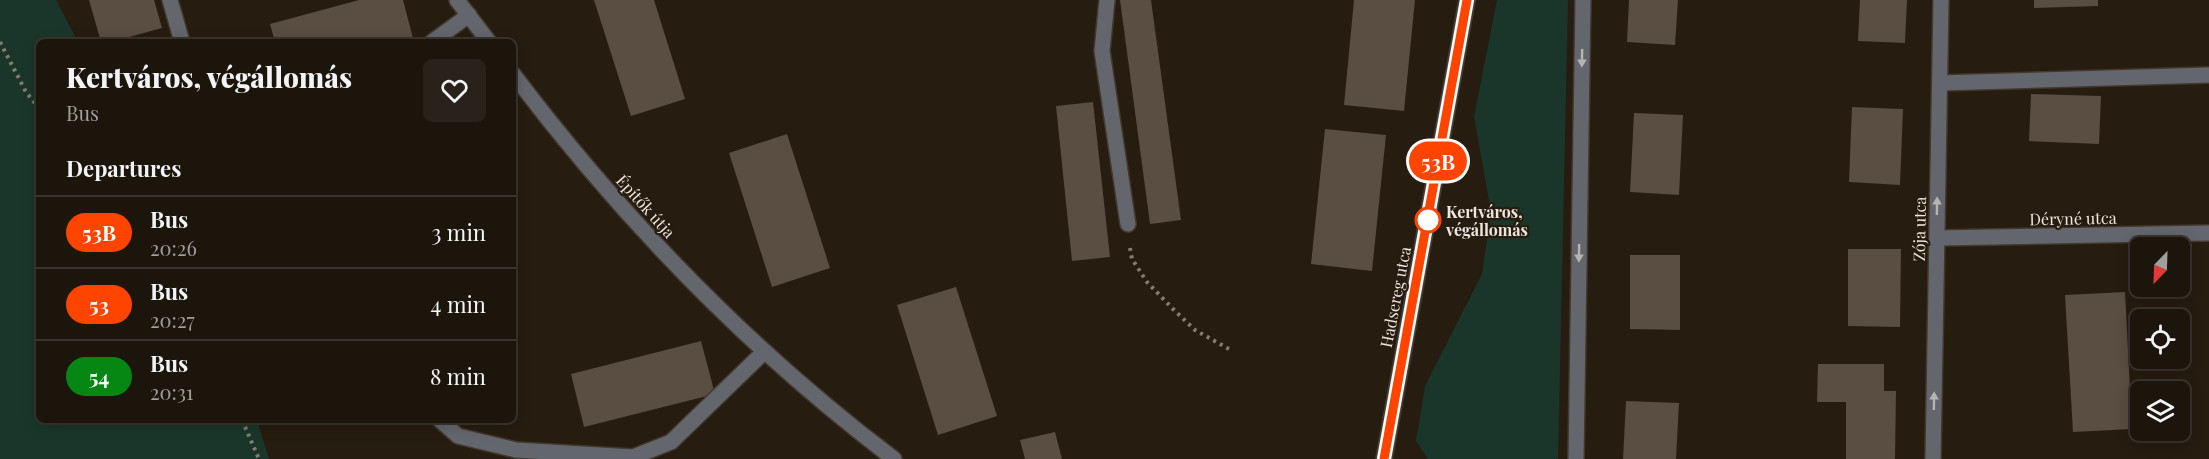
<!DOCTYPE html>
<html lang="en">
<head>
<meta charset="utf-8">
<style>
  :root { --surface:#1c150c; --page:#29221a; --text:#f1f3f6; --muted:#a09f9d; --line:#3a342d }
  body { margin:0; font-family:"Playfair Display",serif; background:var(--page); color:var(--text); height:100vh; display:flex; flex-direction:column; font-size:22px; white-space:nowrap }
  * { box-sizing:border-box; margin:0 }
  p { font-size:20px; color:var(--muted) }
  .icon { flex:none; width:33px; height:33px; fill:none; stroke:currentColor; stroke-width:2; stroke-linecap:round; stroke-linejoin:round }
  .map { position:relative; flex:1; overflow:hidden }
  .side { position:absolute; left:36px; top:39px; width:480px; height:384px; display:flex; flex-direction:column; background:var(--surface); border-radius:9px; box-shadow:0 3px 15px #0003,0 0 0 2px var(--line) }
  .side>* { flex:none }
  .badge { padding:0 12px; border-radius:20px; font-size:21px; line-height:39px }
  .needle { width:39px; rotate:203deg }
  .buttons { position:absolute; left:2130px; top:237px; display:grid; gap:12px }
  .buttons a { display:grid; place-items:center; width:60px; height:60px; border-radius:9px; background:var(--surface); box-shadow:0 3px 15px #0003,0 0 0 2px var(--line); font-size:30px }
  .map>.badge { position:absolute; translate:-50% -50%; box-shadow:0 0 0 3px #fff }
  h2 { padding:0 30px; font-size:22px; line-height:54px }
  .round { display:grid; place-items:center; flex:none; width:63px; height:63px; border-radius:9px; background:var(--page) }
  .overview { display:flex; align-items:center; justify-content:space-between; height:102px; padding:0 30px }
  h1 { font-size:28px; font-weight:800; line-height:45px }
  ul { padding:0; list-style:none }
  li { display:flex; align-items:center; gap:18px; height:72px; padding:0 30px; border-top:2px solid var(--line) }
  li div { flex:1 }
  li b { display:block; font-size:22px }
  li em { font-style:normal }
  li .badge { min-width:66px; font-weight:700; text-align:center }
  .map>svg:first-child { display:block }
  .green { fill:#1a362a }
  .building { fill:#5a4d41 }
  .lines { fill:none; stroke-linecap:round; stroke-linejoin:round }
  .lane-casing { stroke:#42382d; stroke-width:18 }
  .street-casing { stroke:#42382d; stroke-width:18 }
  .path { stroke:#847b71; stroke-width:4; stroke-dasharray:3 4.5; stroke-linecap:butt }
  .lane { stroke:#64666d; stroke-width:15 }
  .street { stroke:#64666d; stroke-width:15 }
  .oneway { fill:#b7b3b1 }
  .line-casing { stroke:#fff; stroke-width:14 }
  .line { stroke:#f40; stroke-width:9 }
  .stop-dot { fill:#fff; stroke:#f40; stroke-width:3 }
  .labels { text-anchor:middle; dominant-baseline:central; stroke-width:4.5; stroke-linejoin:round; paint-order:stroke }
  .street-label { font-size:16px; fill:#eee6de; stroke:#261c10 }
  .stop-label { font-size:16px; font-weight:bold; fill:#eee6de; stroke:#261c10; text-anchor:start }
</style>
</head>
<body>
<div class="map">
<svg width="2209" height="459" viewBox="0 0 2209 459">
  <rect width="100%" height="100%" fill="#261c10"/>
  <g class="green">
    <polygon points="0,0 56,0 78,42 39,42 39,420 257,420 269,459 0,459"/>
    <polygon points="1497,0 1568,0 1558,459 1428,459 1416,441 1425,386 1482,274 1491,212 1474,117"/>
  </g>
  <g class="building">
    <polygon points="89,0 154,0 162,28 111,42 101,42"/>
    <polygon points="359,0 403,0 414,42 275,42 270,24"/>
    <polygon points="594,0 654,0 685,99 631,116"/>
    <polygon points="1120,0 1151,0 1181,220 1150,224"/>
    <polygon points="1354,0 1415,0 1404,111 1344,105"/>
    <polygon points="1629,0 1678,0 1675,45 1627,42"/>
    <polygon points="1860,0 1907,0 1905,43 1858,41"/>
    <polygon points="2034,0 2098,0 2098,6 2034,8"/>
    <polygon points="2031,94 2101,96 2099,144 2029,141"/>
    <polygon points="1093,102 1110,257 1072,261 1056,106"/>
    <polygon points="1852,107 1903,109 1900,185 1849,182"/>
    <polygon points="1634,113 1683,115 1679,195 1630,192"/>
    <polygon points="1325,129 1386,135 1372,271 1311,264"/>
    <polygon points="787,134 830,268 772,287 729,153"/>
    <polygon points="1848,249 1901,249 1900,327 1848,326"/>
    <polygon points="1630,255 1680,255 1680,330 1630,329"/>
    <polygon points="956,287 997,416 938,435 897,305"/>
    <polygon points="2125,292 2132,429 2073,432 2065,295"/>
    <polygon points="701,341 715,394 584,427 571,374"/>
    <polygon points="1818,364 1884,364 1884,391 1896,391 1895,459 1846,459 1846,402 1817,402"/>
    <polygon points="1626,401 1679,403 1676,459 1623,459"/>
    <polygon points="1055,432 1062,459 1025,459 1020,440"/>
  </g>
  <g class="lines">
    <g class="lane-casing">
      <g id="lane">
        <polyline points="1107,0 1102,51 1128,224"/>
        <polyline points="1940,83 2209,75"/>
      </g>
    </g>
    <g class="street-casing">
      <g id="street">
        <polyline points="170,0 182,42"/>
        <polyline points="457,0 489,42"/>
        <polyline points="432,42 469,15"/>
        <path d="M513 74C622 218 750 350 894 459"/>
        <polyline points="1937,238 2209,233"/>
        <polyline points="440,420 458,436 516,450 633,457 671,442 764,352"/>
        <polyline points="1384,459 1467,0"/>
        <polyline points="1576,459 1583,0"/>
        <polyline points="1933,459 1941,0"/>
      </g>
    </g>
    <g class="path">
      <polyline points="0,42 26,92 39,108"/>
      <polyline points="1130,248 1132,259 1147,282 1173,309 1195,330 1229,349"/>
      <polyline points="242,420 259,459"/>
    </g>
    <use href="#lane" class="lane"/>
    <use href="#street" class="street"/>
  </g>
  <defs><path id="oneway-solid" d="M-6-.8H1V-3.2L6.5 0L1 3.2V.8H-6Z" transform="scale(1.5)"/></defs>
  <g class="oneway">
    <use href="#oneway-solid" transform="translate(1582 58) rotate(91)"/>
    <use href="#oneway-solid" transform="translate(1937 206) rotate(-89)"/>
    <use href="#oneway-solid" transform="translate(1579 253) rotate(91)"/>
    <use href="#oneway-solid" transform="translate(1934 401) rotate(-89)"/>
  </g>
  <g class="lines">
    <g class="line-casing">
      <polyline id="line" points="1384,459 1467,0"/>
    </g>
    <use href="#line" class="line"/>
  </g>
  <circle class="stop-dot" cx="1428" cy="220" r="12"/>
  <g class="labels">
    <g class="street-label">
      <text transform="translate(646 206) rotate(48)">Építők útja</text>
      <text transform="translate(2073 218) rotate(-1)">Déryné utca</text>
      <text transform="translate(1919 229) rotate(-89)">Zója utca</text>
      <text transform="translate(1395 297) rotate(-79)">Hadsereg utca</text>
    </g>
    <g class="stop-label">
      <text x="1446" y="211">Kertváros,<tspan x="1446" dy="18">végállomás</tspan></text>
    </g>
  </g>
</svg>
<div class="buttons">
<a><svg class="needle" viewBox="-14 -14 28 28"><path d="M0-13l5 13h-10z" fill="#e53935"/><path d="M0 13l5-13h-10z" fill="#a09f9d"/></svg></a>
<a><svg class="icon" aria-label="locate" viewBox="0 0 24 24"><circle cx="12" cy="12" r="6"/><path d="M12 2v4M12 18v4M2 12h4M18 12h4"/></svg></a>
<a><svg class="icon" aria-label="layers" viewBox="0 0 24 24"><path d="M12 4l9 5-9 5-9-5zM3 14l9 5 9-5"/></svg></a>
</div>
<b class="badge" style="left:1438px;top:161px;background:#f40;color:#fff">53B</b>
<section class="side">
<div class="overview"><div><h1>Kertváros, végállomás</h1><p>Bus</p></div><a class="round"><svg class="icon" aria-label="heart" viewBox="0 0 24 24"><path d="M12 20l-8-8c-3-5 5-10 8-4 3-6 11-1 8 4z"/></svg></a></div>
<h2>Departures</h2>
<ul>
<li><span class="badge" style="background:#f40;color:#fff">53B</span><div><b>Bus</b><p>20:26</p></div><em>3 min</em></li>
<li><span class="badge" style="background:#f40;color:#fff">53</span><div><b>Bus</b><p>20:27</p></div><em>4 min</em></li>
<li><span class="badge" style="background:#068613;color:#fff">54</span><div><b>Bus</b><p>20:31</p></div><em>8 min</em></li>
</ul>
</section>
</div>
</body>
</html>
